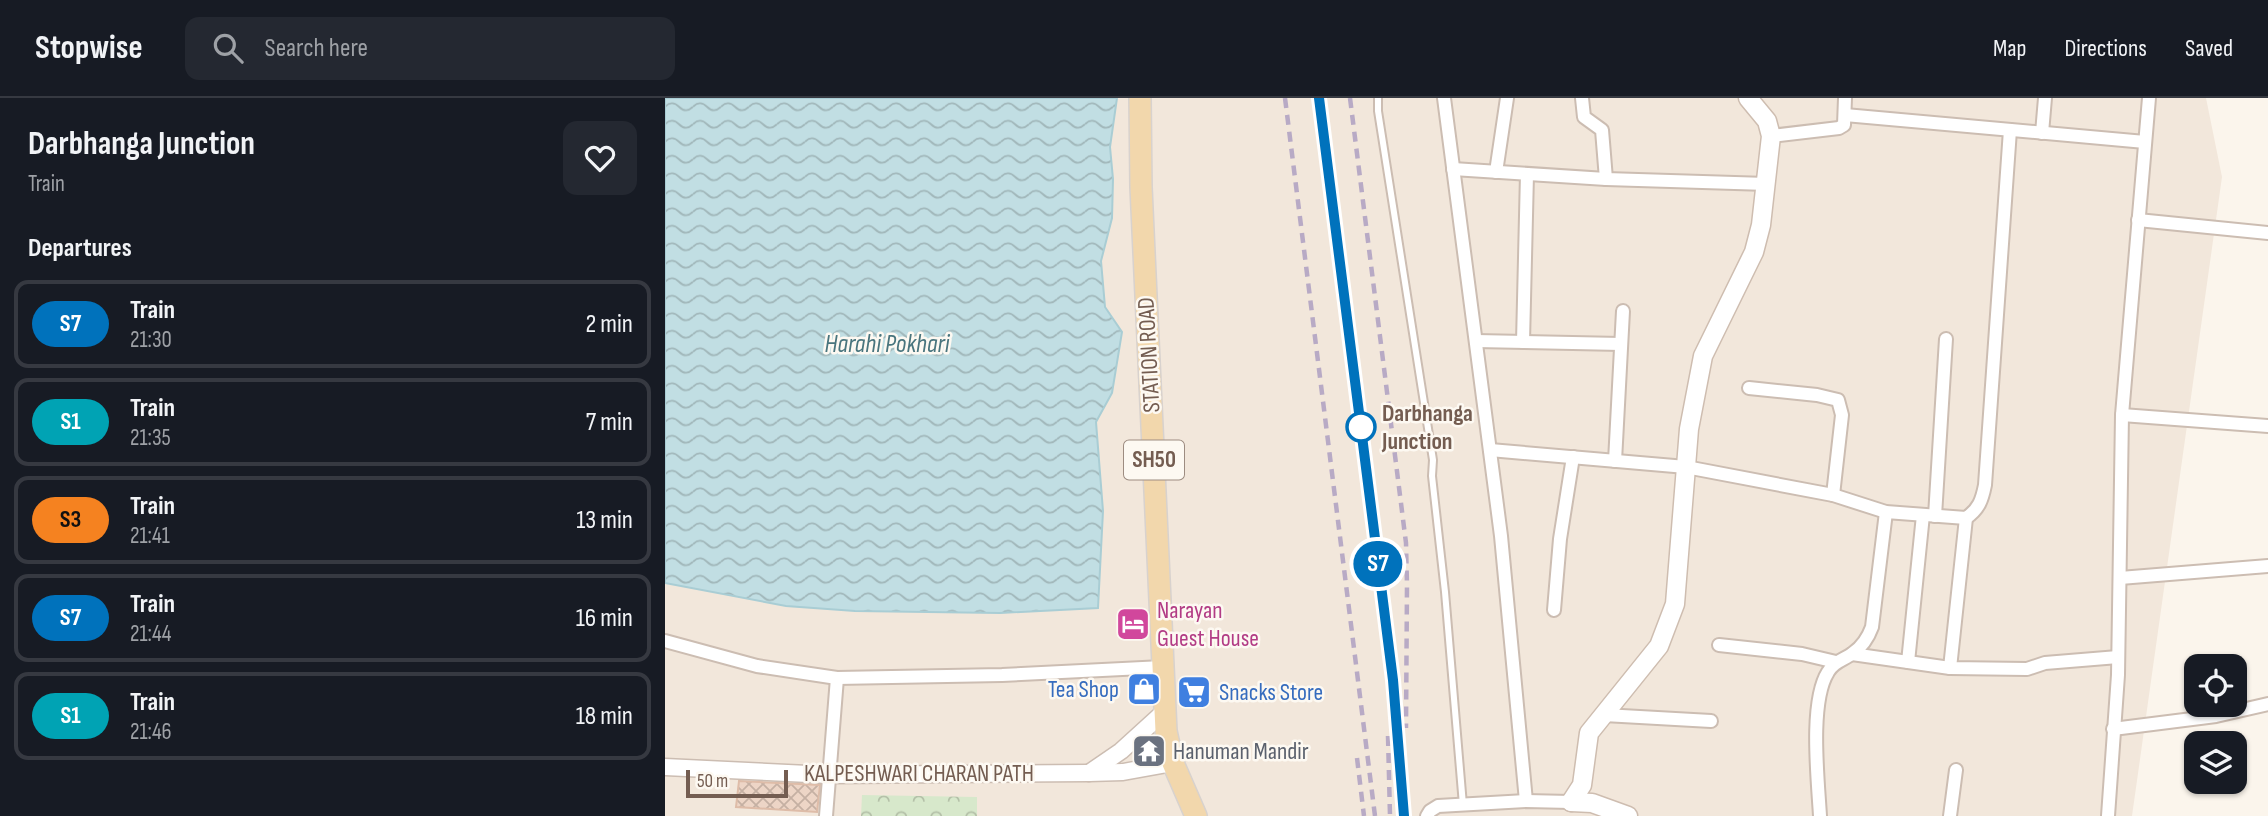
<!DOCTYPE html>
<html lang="en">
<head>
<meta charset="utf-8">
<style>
  :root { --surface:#171b24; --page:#242831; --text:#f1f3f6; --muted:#9ea1a6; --line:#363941 }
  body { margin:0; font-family:"Sofia Sans Condensed",sans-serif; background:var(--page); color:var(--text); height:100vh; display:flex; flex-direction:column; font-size:26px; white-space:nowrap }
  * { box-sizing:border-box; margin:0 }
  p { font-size:23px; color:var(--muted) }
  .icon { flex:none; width:38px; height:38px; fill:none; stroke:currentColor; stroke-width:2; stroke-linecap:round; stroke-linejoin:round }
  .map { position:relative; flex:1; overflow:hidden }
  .panel { display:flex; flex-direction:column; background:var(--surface); width:665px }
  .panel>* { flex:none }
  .badge { padding:0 14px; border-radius:23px; font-size:24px; line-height:46px }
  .tools { position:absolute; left:1519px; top:556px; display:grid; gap:14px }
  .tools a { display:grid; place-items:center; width:63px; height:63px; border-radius:14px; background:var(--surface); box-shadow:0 2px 5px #0004; font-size:35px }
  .scale { position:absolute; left:21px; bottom:18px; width:102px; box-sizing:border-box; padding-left:7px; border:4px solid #745d51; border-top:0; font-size:19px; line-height:24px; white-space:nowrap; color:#745d51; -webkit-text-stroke:5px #fdf9f2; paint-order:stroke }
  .map>.badge { position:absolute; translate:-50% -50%; box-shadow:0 0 0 4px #fff }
  h2 { padding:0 28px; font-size:26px; line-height:63px }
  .round { display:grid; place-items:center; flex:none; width:74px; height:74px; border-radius:14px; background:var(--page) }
  .head { display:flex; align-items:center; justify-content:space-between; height:119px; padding:0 28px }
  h1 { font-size:33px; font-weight:700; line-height:52px }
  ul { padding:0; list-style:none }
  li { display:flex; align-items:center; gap:21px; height:88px; margin:0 14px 10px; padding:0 14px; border:4px solid var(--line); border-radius:14px }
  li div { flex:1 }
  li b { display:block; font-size:26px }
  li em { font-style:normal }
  li .badge { min-width:77px; font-weight:700; text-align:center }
  header { display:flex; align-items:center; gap:42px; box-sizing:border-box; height:98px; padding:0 35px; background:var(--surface); border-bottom:2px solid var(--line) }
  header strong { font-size:33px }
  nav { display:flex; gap:38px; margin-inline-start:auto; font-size:24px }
  .search { width:490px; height:63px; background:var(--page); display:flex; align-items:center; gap:18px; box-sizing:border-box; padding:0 24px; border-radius:14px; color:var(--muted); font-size:26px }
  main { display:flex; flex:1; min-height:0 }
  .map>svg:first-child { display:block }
  .residential { fill:#f2e7db }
  .forest { fill:url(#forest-crowns) }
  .water { fill:url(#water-waves); stroke:#a9cdd4; stroke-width:2 }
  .building { fill:url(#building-cross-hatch); stroke:#debca8; stroke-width:2 }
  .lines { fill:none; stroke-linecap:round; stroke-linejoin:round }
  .service-casing { stroke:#ccbdb2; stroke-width:10 }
  .minor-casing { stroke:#ccbdb2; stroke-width:16 }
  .tertiary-casing { stroke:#ccbdb2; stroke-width:19 }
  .secondary-casing { stroke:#cebdb0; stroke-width:21 }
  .primary-casing { stroke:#d8d2ce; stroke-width:24 }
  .service { stroke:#fff; stroke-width:6 }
  .minor { stroke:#fff; stroke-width:12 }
  .tertiary { stroke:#fff; stroke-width:16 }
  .secondary { stroke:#fff; stroke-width:18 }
  .primary { stroke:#f2d7ac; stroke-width:21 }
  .rail { stroke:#b8aac5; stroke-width:4.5; stroke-dasharray:10 7; stroke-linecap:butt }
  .line-casing { stroke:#fff; stroke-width:16 }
  .line { stroke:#0072bc; stroke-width:10 }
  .stop-dot { fill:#fff; stroke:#0072bc; stroke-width:3.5 }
  .labels { text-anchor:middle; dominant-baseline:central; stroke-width:5; stroke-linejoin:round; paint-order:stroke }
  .shield { fill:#fdf9f2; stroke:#9d8c81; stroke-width:2 }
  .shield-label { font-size:23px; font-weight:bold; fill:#745d51 }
  .street-label { font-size:24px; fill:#745d51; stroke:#fdf9f2 }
  .stop-label { font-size:24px; font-weight:bold; fill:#745d51; stroke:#fdf9f2; text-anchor:start }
  .hotel-label { font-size:24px; fill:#b23c85; stroke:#fdf9f2; text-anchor:start }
  .shop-label { font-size:24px; fill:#366cbe; stroke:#fdf9f2; text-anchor:end }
  .worship-label { font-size:24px; fill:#5b616d; stroke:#fdf9f2; text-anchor:start }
  .water-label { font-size:26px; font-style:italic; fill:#49757e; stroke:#fdf9f2 }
</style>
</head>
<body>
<header>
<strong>Stopwise</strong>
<div class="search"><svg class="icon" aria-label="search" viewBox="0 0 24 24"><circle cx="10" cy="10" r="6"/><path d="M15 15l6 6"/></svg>Search here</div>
<nav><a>Map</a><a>Directions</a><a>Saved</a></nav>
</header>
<main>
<section class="panel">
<div class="head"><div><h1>Darbhanga Junction</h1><p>Train</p></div><a class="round"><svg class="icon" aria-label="heart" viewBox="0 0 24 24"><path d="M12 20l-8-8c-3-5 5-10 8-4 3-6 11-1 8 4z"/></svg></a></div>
<h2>Departures</h2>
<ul>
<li><span class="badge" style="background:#0072bc;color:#fff">S7</span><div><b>Train</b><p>21:30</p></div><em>2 min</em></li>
<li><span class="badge" style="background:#00a3b4;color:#fff">S1</span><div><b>Train</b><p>21:35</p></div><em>7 min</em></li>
<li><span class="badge" style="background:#f58220;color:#111">S3</span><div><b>Train</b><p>21:41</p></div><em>13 min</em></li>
<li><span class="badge" style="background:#0072bc;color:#fff">S7</span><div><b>Train</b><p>21:44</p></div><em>16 min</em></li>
<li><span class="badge" style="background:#00a3b4;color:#fff">S1</span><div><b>Train</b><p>21:46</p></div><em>18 min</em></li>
</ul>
</section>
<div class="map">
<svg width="1603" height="718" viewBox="0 0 1603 718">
  <defs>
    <pattern id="forest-crowns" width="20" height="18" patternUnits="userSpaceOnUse" patternTransform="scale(1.75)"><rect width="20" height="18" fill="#d7e8cb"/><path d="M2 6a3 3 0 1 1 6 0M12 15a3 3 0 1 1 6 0" fill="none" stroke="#b3bfa7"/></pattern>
    <pattern id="water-waves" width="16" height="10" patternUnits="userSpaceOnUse" patternTransform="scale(1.75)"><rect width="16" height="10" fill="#c1dee3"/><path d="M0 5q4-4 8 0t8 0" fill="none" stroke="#a1b7ba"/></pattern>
    <pattern id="building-cross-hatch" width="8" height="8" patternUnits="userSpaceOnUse" patternTransform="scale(1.75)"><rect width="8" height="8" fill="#edd5c6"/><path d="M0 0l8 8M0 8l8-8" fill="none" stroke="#c5b0a3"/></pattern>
  </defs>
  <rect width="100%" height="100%" fill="#fbf5ec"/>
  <polygon class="residential" points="0,0 1541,0 1557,79 1467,718 0,718"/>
  <polygon class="forest" points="197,697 312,699 312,718 196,718"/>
  <polygon class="water" points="0,0 452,0 445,49 448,81 447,120 436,163 440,209 457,234 447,295 431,324 438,413 433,510 335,515 190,513 121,508 0,485"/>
  <polygon class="building" points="74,683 155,687 152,714 71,709"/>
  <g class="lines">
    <g class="service-casing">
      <polyline id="service" points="713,0 713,13 768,362 767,378 780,494 798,707"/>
    </g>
    <g class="minor-casing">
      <g id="minor">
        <polyline points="779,0 836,438 861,703"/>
        <polyline points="917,0 919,19 937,32 941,81"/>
        <polyline points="1180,17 1480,44"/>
        <polyline points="1377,35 1380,0"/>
        <polyline points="1106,38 1174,30 1179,27 1180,0"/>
        <polyline points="788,71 941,81 1102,86"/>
        <polyline points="831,74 842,0"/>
        <polyline points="1473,122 1603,135"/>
        <polyline points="811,243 956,246"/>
        <polyline points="858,244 862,76"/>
        <polyline points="1084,290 1152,297 1173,302 1177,317 1168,397"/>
        <polyline points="1457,317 1603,328"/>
        <path d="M825 352 1021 369 1168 397 1221 414 1301 420C1314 411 1317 402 1320 387L1345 32"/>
        <polyline points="950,363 958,213"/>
        <polyline points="1270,418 1281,241"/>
        <polyline points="1455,480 1603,468"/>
        <polyline points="889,512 895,441 908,359"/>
        <polyline points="0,543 92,568 172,580 337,577 498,569"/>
        <polyline points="1054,547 1137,556 1171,564"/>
        <polyline points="1187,556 1285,570 1362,571 1380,565 1453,559"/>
        <polyline points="1243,564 1258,417"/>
        <polyline points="1285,570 1301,420"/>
        <polyline points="939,617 1046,623"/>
        <polyline points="1448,631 1551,618 1603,606"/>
        <polyline points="161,718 172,580"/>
        <polyline points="762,718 765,713 773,708 861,703 906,704"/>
        <path d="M1155 718C1153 682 1144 604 1163 574 1169 563 1179 562 1188 555 1198 548 1203 540 1207 529L1221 414"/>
        <polyline points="1285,718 1291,672"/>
        <polyline points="1443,718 1453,577 1457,317 1484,0"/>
      </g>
    </g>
    <g class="tertiary-casing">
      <g id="tertiary">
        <polyline points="0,669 164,677 424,675 458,674 508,665"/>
        <polyline points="424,675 456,653 500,613"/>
      </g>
    </g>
    <g class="secondary-casing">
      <g id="secondary">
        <polyline points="906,704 917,687 924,635 994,548 1010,506 1024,331 1038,258 1089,154 1096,127 1106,38 1102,23 1083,0"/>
        <polyline points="906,704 927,705 963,718"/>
      </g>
    </g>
    <g class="primary-casing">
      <polyline id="primary" points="475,0 476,89 501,633 508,665 531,718"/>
    </g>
    <use href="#service" class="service"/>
    <use href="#minor" class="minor"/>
    <use href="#tertiary" class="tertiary"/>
    <use href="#secondary" class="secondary"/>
    <use href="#primary" class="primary"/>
    <g class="rail">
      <polyline points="620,0 710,718"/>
      <polyline points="654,0 728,582 739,718"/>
      <polyline points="685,0 741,445 742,487 741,630"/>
      <polyline points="723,638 725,718"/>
      <polyline points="692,660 699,718"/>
    </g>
  </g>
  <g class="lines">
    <g class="line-casing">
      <polyline id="line" points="654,0 728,582 739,718"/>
    </g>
    <use href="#line" class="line"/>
  </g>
  <defs>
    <g id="hotel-square" transform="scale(1.75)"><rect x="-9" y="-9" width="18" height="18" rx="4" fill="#d1479c" stroke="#fdf9f2"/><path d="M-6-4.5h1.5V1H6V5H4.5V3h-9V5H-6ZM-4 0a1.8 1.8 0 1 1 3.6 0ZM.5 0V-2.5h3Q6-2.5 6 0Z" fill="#fff"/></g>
    <g id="shop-square" transform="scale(1.75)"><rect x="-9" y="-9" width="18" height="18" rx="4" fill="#3f7fe0" stroke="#fdf9f2"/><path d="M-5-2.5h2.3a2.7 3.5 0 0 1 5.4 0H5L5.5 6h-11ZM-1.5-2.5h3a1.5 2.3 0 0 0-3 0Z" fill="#fff"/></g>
    <g id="supermarket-square" transform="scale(1.75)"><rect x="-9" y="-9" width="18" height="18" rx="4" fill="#3f7fe0" stroke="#fdf9f2"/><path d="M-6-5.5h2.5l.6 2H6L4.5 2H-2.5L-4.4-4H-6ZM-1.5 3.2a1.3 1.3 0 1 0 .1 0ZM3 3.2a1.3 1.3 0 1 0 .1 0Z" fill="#fff"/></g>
    <g id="temple-square" transform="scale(1.75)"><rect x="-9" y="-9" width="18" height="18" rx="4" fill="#6b7280" stroke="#fdf9f2"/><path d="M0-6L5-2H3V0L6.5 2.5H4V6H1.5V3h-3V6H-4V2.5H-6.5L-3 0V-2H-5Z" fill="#fff"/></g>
  </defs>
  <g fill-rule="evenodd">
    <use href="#hotel-square" x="468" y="526"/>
    <use href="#shop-square" x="479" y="591"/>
    <use href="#supermarket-square" x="529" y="594"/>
    <use href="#temple-square" x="484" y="653"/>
  </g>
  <circle class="stop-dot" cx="696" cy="329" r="14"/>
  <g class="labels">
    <rect class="shield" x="459" y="342.5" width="60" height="39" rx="5"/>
    <g class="shield-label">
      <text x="489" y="362">SH50</text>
    </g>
    <g class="street-label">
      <text transform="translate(484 257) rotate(-93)">STATION ROAD</text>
      <text x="254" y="675">KALPESHWARI CHARAN PATH</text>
    </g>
    <g class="stop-label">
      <text x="717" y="315">Darbhanga<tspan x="717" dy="28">Junction</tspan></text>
    </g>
    <g class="hotel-label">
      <text x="492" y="512">Narayan<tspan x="492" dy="28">Guest House</tspan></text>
    </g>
    <g class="shop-label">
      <text x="454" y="591">Tea Shop</text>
      <text x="554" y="594" text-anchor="start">Snacks Store</text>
    </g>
    <g class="worship-label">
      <text x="508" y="653">Hanuman Mandir</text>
    </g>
    <g class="water-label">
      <text x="222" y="246">Harahi Pokhari</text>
    </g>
  </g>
</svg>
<div class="tools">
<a><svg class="icon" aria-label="locate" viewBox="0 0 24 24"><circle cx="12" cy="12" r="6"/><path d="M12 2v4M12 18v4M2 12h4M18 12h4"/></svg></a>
<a><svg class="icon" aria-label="layers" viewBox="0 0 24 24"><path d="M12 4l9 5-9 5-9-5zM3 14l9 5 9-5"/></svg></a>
</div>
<div class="scale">50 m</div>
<b class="badge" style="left:713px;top:466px;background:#0072bc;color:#fff">S7</b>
</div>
</main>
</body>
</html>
